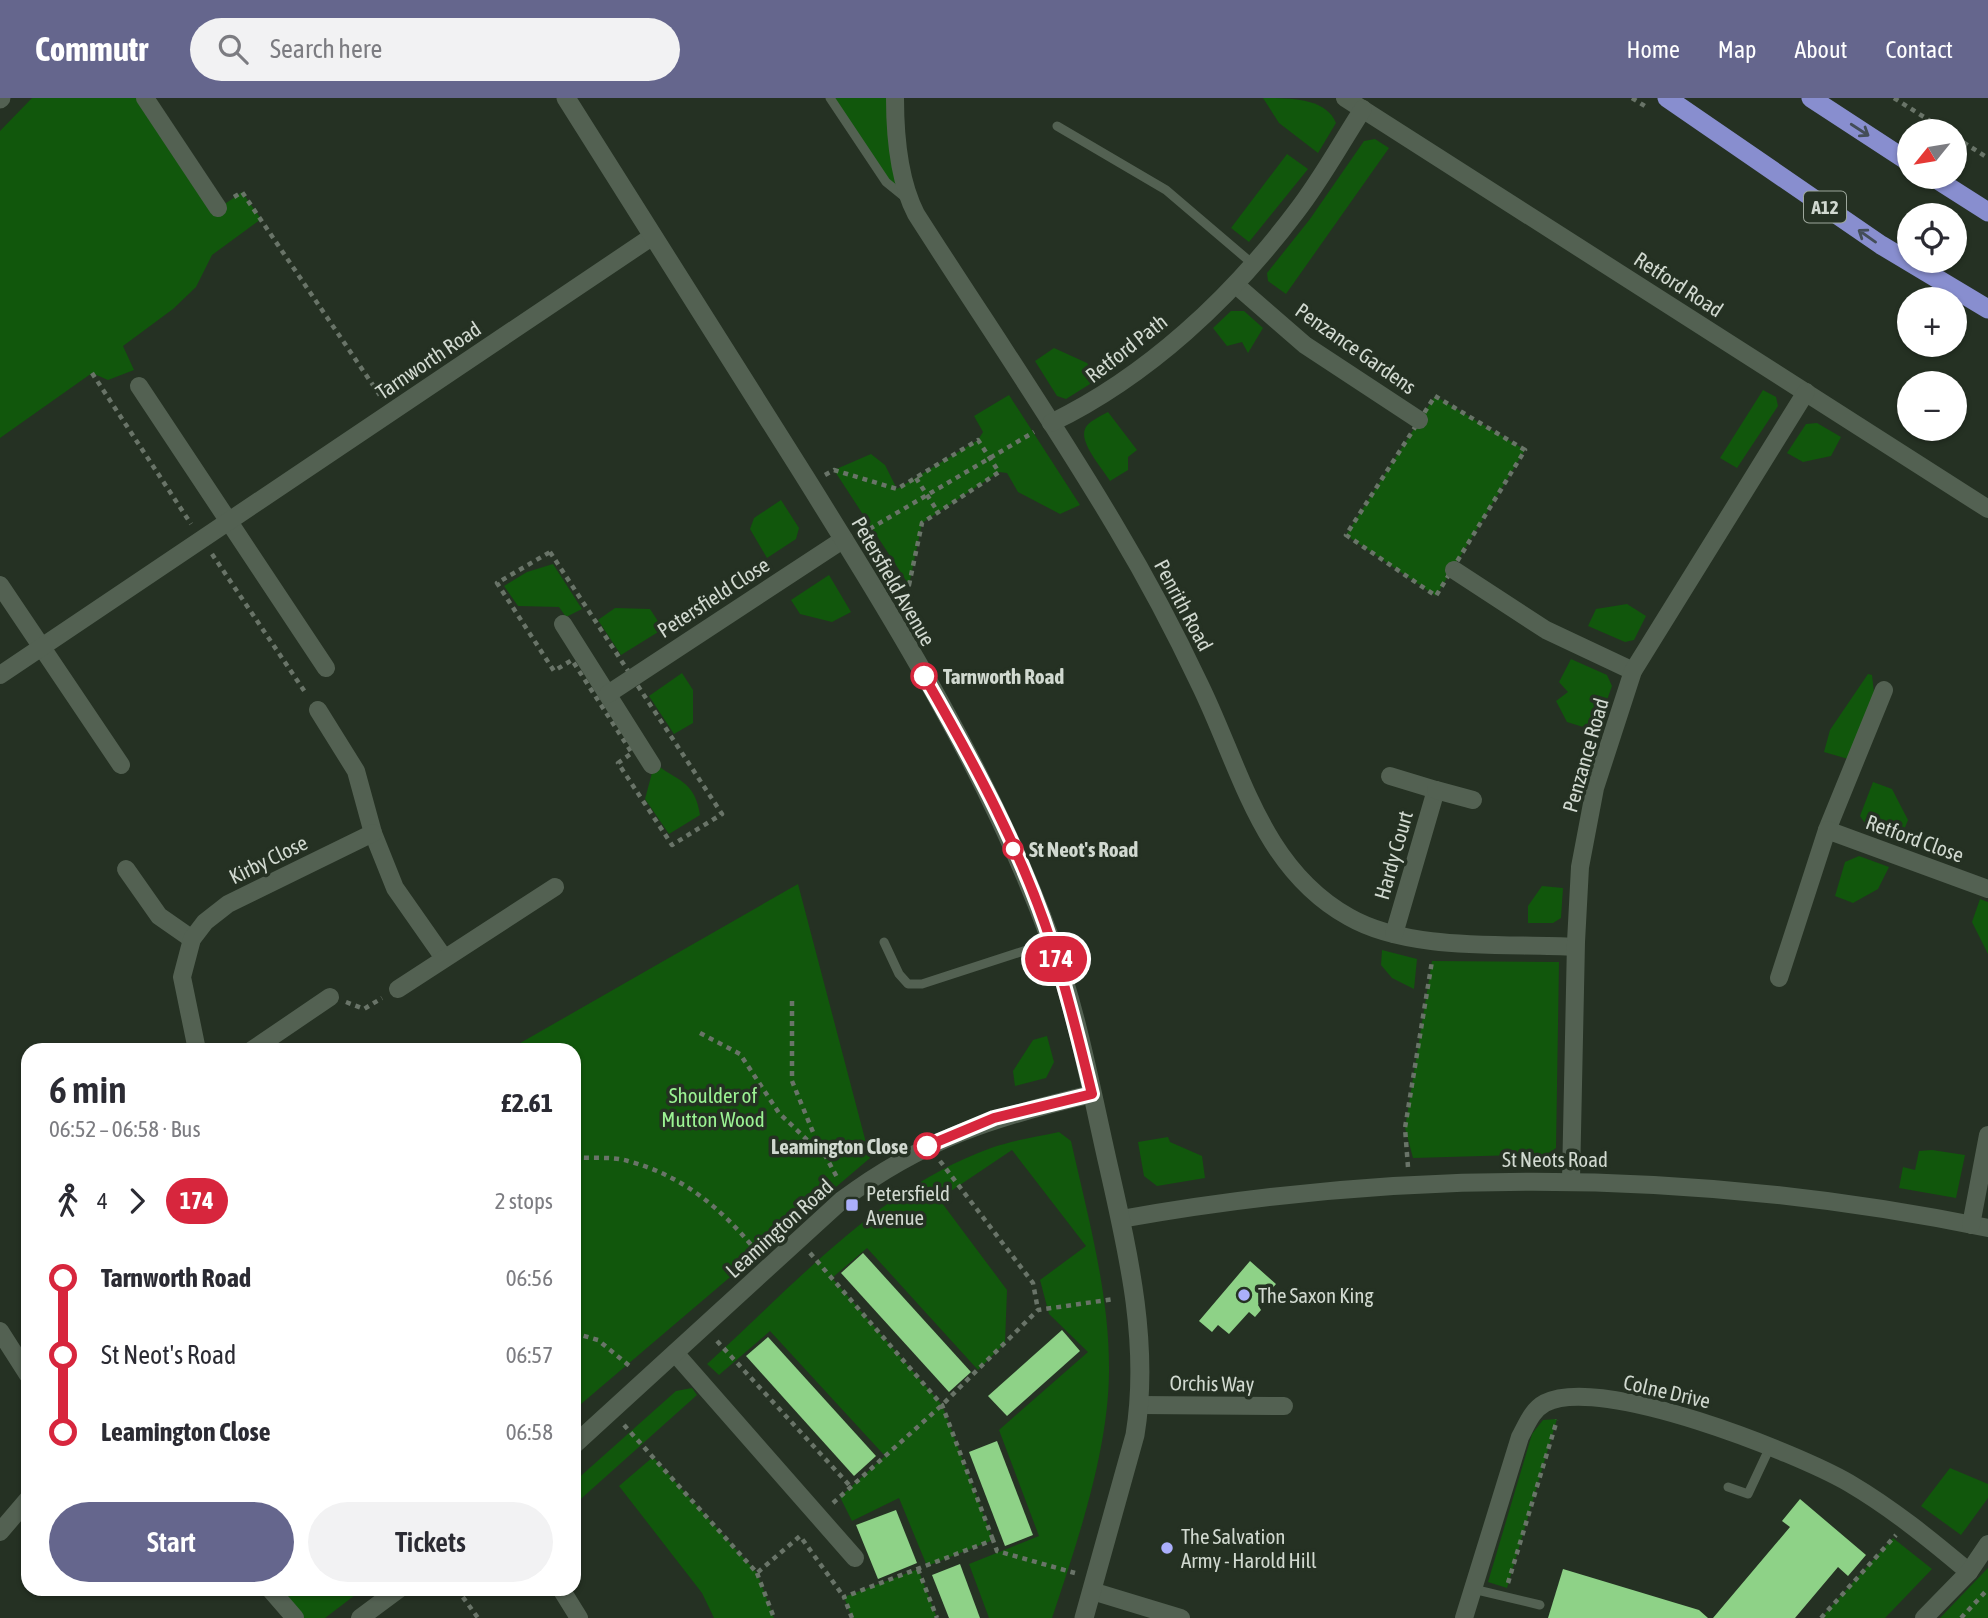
<!DOCTYPE html>
<html lang="en">
<head>
<meta charset="utf-8">
<style>
  :root { --surface:#fff; --page:#f2f2f3; --text:#2b2b33; --muted:#7c7c81; --accent:#65668d }
  body { margin:0; font-family:"Asap Condensed",sans-serif; background:var(--page); color:var(--text); height:100vh; display:flex; flex-direction:column; font-size:26px; white-space:nowrap }
  * { box-sizing:border-box; margin:0 }
  p { font-size:23px; color:var(--muted) }
  .icon { flex:none; width:38px; height:38px; fill:none; stroke:currentColor; stroke-width:2; stroke-linecap:round; stroke-linejoin:round }
  .map { position:relative; flex:1; overflow:hidden }
  .side { position:absolute; left:21px; top:945px; width:560px; height:553px; display:flex; flex-direction:column; background:var(--surface); border-radius:21px; box-shadow:0 2px 5px #0004 }
  .side>* { flex:none }
  .badge { padding:0 14px; border-radius:23px; font-size:24px; line-height:46px }
  .needle { width:46px; rotate:240deg }
  .buttons { position:absolute; left:1897px; top:21px; display:grid; gap:14px }
  .buttons a { display:grid; place-items:center; width:70px; height:70px; border-radius:50%; background:var(--surface); box-shadow:0 2px 5px #0004; font-size:35px }
  .map>.badge { position:absolute; translate:-50% -50%; box-shadow:0 0 0 4px #fff }
  .legs { display:flex; align-items:center; gap:10px; height:77px; padding:0 28px; font-size:23px }
  .legs p { margin-inline-start:auto }
  .head { display:flex; align-items:center; justify-content:space-between; height:119px; padding:0 28px }
  h1 { font-size:38px; font-weight:600; line-height:52px }
  .button { display:flex; gap:14px; margin-top:auto; padding:14px 28px }
  .button a { flex:1; height:80px; border-radius:42px; background:var(--accent); color:#fff; font-size:28px; font-weight:600; line-height:80px; text-align:center }
  .button a+a { background:var(--page); color:var(--text) }
  ul { padding:0 28px; list-style:none }
  li { display:flex; align-items:center; gap:24px; height:77px; font-size:26px }
  li i { display:grid; place-items:center; width:10px; height:100%; margin:0 9px; background:currentColor }
  li i::after { content:''; width:18px; height:18px; margin:-9px; border:5px solid; border-radius:50%; background:var(--surface) }
  li p { margin-inline-start:auto }
  li:first-child i { background:linear-gradient(#0000 50%,currentColor 0) }
  li:last-child i { background:linear-gradient(currentColor 50%,#0000 0) }
  header { display:flex; align-items:center; gap:42px; box-sizing:border-box; height:98px; padding:0 35px; background:var(--accent); color:#fff }
  header strong { font-size:33px }
  nav { display:flex; gap:38px; margin-inline-start:auto; font-size:24px }
  .search { width:490px; height:63px; background:var(--page); display:flex; align-items:center; gap:18px; box-sizing:border-box; padding:0 24px; border-radius:38px; color:var(--muted); font-size:26px }
  .map>svg:first-child { display:block }
  .green { fill:#11570c }
  .building { fill:#8ed287 }
  .lines { fill:none; stroke-linecap:round; stroke-linejoin:round }
  .path { stroke:#697468; stroke-width:4.5; stroke-dasharray:5 5; stroke-linecap:butt }
  .service { stroke:#536152; stroke-width:9 }
  .minor { stroke:#536152; stroke-width:18 }
  .tertiary { stroke:#536152; stroke-width:19 }
  .trunk { stroke:#888ecf; stroke-width:19 }
  .oneway { stroke:#434d57 }
  .line-1-casing { stroke:#fff; stroke-width:16 }
  .line-1 { stroke:#d7263d; stroke-width:10 }
  .stop-1-dot { fill:#fff; stroke:#d7263d; stroke-width:3.5 }
  .poi-dot { fill:#abaffb; stroke:#253123; stroke-width:2.5 }
  .labels { text-anchor:middle; dominant-baseline:central; stroke-width:7; stroke-linejoin:round; paint-order:stroke }
  .shield { fill:#253123; stroke:#9da79c; stroke-width:2 }
  .shield-label { font-size:19px; font-weight:bold; fill:#d1d9d0 }
  .street-label { font-size:21px; fill:#d1d9d0; stroke:#253123 }
  .stop-label { font-size:21px; font-weight:bold; fill:#d1d9d0; stroke:#253123; text-anchor:start }
  .park-label { font-size:21px; fill:#9bf393; stroke:#253123 }
  .poi-label { font-size:21px; fill:#d1d9d0; stroke:#253123; text-anchor:start }
</style>
</head>
<body>
<header>
<strong>Commutr</strong>
<div class="search"><svg class="icon" aria-label="search" viewBox="0 0 24 24"><circle cx="10" cy="10" r="6"/><path d="M15 15l6 6"/></svg>Search here</div>
<nav><a>Home</a><a>Map</a><a>About</a><a>Contact</a></nav>
</header>
<div class="map">
<svg width="1988" height="1520" viewBox="0 0 1988 1520">
  <rect width="100%" height="100%" fill="#253123"/>
  <g class="green">
    <polygon points="32,0 145,0 219,110 242,94 261,121 212,157 196,189 173,211 123,248 134,272 108,282 92,275 0,340 0,33"/>
    <polygon points="830,0 895,0 910,103 886,84"/>
    <path d="M1263 0C1290 0 1326 0 1336 25L1318 55 1279 25Z"/>
    <polygon points="1375,41 1389,50 1286,196 1268,183 1267,175 1310,121 1364,43"/>
    <polygon points="1287,56 1308,71 1249,144 1231,130"/>
    <polygon points="1231,213 1244,213 1263,230 1248,255 1242,244 1227,248 1213,230"/>
    <polygon points="1054,250 1087,265 1098,281 1066,301 1057,298 1035,263"/>
    <polygon points="1763,292 1776,299 1778,308 1737,370 1720,360"/>
    <polygon points="1009,297 1080,407 1060,416 1018,394 1007,375 999,374 922,425 909,487 834,372 871,356 885,367 897,391 978,342 983,334 974,318"/>
    <polygon points="1435,298 1525,352 1436,498 1346,437"/>
    <path d="M1108 314 1137 352 1128 359V372L1110 383C1103 371 1079 345 1085 331 1087 324 1101 318 1108 314Z"/>
    <polygon points="1817,325 1841,339 1831,358 1803,364 1787,355 1806,326"/>
    <polygon points="781,402 799,430 796,441 767,460 750,431 754,420"/>
    <polygon points="553,466 582,511 566,519 559,509 518,508 504,488 527,474"/>
    <polygon points="829,477 851,514 832,524 800,516 791,502"/>
    <polygon points="1627,506 1646,518 1634,542 1625,544 1588,528 1596,511"/>
    <polygon points="615,510 650,511 663,531 621,557 598,522"/>
    <polygon points="1571,561 1607,577 1612,588 1596,633 1567,624 1556,603 1568,594 1559,584"/>
    <polygon points="682,575 693,592 693,625 674,636 649,598"/>
    <polygon points="1868,576 1872,577 1876,612 1855,663 1824,654 1830,632"/>
    <path d="M658 668C681 684 695 685 700 717L669 736 645 701 653 671Z"/>
    <polygon points="1873,684 1892,691 1908,722 1900,742 1869,731 1860,718"/>
    <polygon points="1859,758 1889,769 1878,791 1853,805 1835,798 1845,764"/>
    <polygon points="798,786 870,1060 574,1312 574,952 508,952"/>
    <polygon points="1542,788 1563,790 1561,820 1553,825 1528,825 1528,808"/>
    <polygon points="1980,801 1988,804 1988,856 1972,824"/>
    <polygon points="1382,852 1417,861 1414,891 1392,880 1381,867"/>
    <polygon points="1432,863 1559,864 1556,1050 1547,1056 1413,1060 1405,1030"/>
    <polygon points="1047,938 1054,964 1046,980 1015,988 1013,973 1033,942"/>
    <path d="M1059 1034 1071 1043C1088 1119 1110 1197 1109 1275 1108 1355 1077 1445 1052 1520H989L969 1466 1039 1438 999 1332 1088 1254 1049 1216 1040 1182 1086 1148 1012 1052 939 1101 1007 1192 1005 1245 978 1272 867 1150 832 1180 942 1307 993 1442 927 1468 899 1400 852 1423 840 1399 885 1358 770 1233 719 1277 707 1266C793 1188 879 1090 991 1050 1013 1042 1037 1039 1059 1034Z"/>
    <polygon points="1168,1039 1170,1044 1202,1058 1205,1080 1157,1088 1144,1078 1138,1044"/>
    <polygon points="1932,1052 1965,1057 1956,1100 1899,1090 1903,1069 1915,1072 1919,1053"/>
    <polygon points="692,1290 697,1297 574,1407 574,1384 676,1293"/>
    <polygon points="1557,1321 1507,1490 1488,1484 1532,1336 1543,1322"/>
    <polygon points="653,1359 757,1475 774,1520 714,1520 702,1495 619,1388"/>
    <polygon points="1950,1370 1988,1386 1988,1400 1961,1437 1921,1408"/>
    <polygon points="1893,1440 1932,1471 1885,1520 1821,1520"/>
    <polygon points="1988,1470 1988,1520 1940,1520 1986,1472"/>
    <polygon points="918,1471 937,1520 852,1520 844,1499"/>
    <polygon points="269,1491 363,1491 325,1520 295,1520"/>
  </g>
  <g class="building">
    <polygon points="863,1155 971,1274 949,1294 841,1175"/>
    <polygon points="1250,1163 1276,1186 1258,1207 1261,1212 1255,1219 1249,1214 1229,1236 1218,1227 1212,1234 1199,1223"/>
    <polygon points="1062,1232 1080,1253 1007,1318 988,1298"/>
    <polygon points="768,1239 876,1358 854,1378 746,1258"/>
    <polygon points="997,1343 1033,1437 1005,1448 969,1354"/>
    <polygon points="1800,1401 1866,1457 1848,1478 1838,1469 1795,1520 1713,1520 1790,1429 1782,1423"/>
    <polygon points="896,1412 917,1465 878,1481 856,1427"/>
    <polygon points="960,1466 980,1520 949,1520 932,1477"/>
    <polygon points="1563,1471 1699,1512 1708,1520 1548,1520"/>
  </g>
  <g class="lines">
    <g class="path">
      <polyline points="1632,0 1648,10"/>
      <polyline points="1894,0 1946,33"/>
      <polyline points="1955,39 1988,60"/>
      <polyline points="234,99 242,94 381,299"/>
      <polyline points="92,275 191,426"/>
      <polygon points="1435,298 1525,352 1436,498 1346,437"/>
      <polyline points="825,377 834,372 897,391 978,342 999,374 922,425 909,487 897,494"/>
      <polyline points="916,380 938,414"/>
      <polyline points="861,436 1034,334"/>
      <polygon points="550,454 722,716 672,747 618,665 632,655 572,562 554,573 497,485"/>
      <polyline points="212,456 307,597"/>
      <polyline points="792,903 792,983 815,1039 838,1081"/>
      <polyline points="346,904 364,911 382,900"/>
      <polyline points="700,935 740,956 779,1015 824,1058"/>
      <path d="M574 1059C591 1061 612 1058 628 1063 684 1078 722 1111 758 1155"/>
      <polyline points="940,1063 1033,1185 1038,1212"/>
      <polyline points="1408,1069 1405,1030 1432,863"/>
      <polyline points="810,1155 942,1307 993,1442"/>
      <polyline points="574,1235 598,1242 632,1270"/>
      <polyline points="717,1243 851,1389"/>
      <polyline points="624,1327 757,1475 800,1438 844,1499"/>
      <polyline points="833,1405 942,1307 1038,1212 1114,1201"/>
      <polyline points="918,1471 937,1520"/>
      <polyline points="757,1475 774,1520"/>
      <polyline points="1508,1485 1557,1322"/>
      <polyline points="457,1491 478,1520"/>
      <polyline points="852,1520 844,1499 993,1442 997,1453 1075,1475"/>
      <polyline points="1821,1520 1896,1437"/>
      <polyline points="1961,1520 1988,1491"/>
    </g>
    <g class="service">
      <polyline points="830,0 886,84 907,101"/>
      <polyline points="1057,28 1166,92 1254,167"/>
      <polyline points="884,844 899,876 908,886 922,886 1051,844"/>
      <polyline points="1728,1389 1748,1396 1770,1349"/>
      <polyline points="1473,1491 1540,1507"/>
    </g>
    <g class="minor">
      <polyline points="145,0 218,110"/>
      <path d="M895 0C895 37 899 83 916 116 983 221 1054 324 1117 431 1147 481 1175 534 1200 587 1241 671 1261 770 1349 819 1410 854 1507 845 1575 849"/>
      <polyline points="1345,0 1988,411"/>
      <polyline points="1236,187 1305,247 1419,322"/>
      <polyline points="139,288 326,570"/>
      <path d="M1051 325C1148 278 1231 200 1296 114 1321 82 1341 45 1363 11"/>
      <polyline points="1454,472 1546,532 1633,573"/>
      <polyline points="0,487 121,667"/>
      <polyline points="563,526 652,667"/>
      <polyline points="0,577 653,138"/>
      <polyline points="608,596 844,441"/>
      <polyline points="318,612 356,673 373,735 395,790 444,860"/>
      <polyline points="1390,678 1436,692 1394,836"/>
      <polyline points="1436,692 1473,702"/>
      <polyline points="1827,732 1884,592"/>
      <polyline points="126,771 159,818 192,841"/>
      <polyline points="1779,880 1827,732 1988,791"/>
      <polyline points="398,891 555,789"/>
      <polyline points="197,952 182,879 192,841 205,824 228,806 373,735"/>
      <polyline points="252,952 330,899"/>
      <polyline points="1571,1082 1576,844 1580,769 1595,690 1633,573 1806,294"/>
      <path d="M1121 1121C1410 1069 1700 1071 1988 1130"/>
      <polyline points="1971,1127 1988,1037"/>
      <polyline points="0,1233 28,1277"/>
      <polyline points="675,1255 855,1460"/>
      <polyline points="1140,1307 1284,1308"/>
      <path d="M574 1347 842 1102C923 1041 995 1019 1092 996"/>
      <polyline points="0,1434 28,1401"/>
      <polyline points="270,1491 295,1520"/>
      <polyline points="561,1491 579,1520"/>
      <polyline points="1092,1493 1181,1520"/>
      <polyline points="360,1520 399,1491"/>
      <path d="M1464 1520 1520 1339C1527 1326 1532 1312 1545 1305 1600 1276 1797 1355 1849 1385 1893 1411 1931 1442 1969 1474"/>
      <polyline points="1924,1520 1969,1474 1988,1446"/>
    </g>
    <g class="tertiary">
      <path d="M566 0C644 124 722 248 800 371 894 522 990 675 1051 843 1077 914 1091 991 1108 1066 1128 1154 1150 1246 1135 1337L1084 1520"/>
      <polyline points="0,1 1,0"/>
    </g>
    <g class="trunk">
      <polyline points="1667,0 1881,147 1988,211"/>
      <polyline points="1811,0 1909,64"/>
      <polyline points="1933,79 1988,114"/>
    </g>
  </g>
  <defs><path id="oneway-shaft" d="M-6 0H5M1.5-3L5.5 0L1.5 3" fill="none" stroke-width="1.6" stroke-linecap="round" stroke-linejoin="round" transform="scale(1.75)"/></defs>
  <g class="oneway">
    <use href="#oneway-shaft" transform="translate(1860 32) rotate(33)"/>
    <use href="#oneway-shaft" transform="translate(1867 138) rotate(-145)"/>
  </g>
  <g class="lines">
    <g class="line-1-casing">
      <path id="line-1" d="M924 578C973 663 1022 753 1052 847 1068 896 1080 946 1092 996L994 1020 927 1048"/>
    </g>
    <use href="#line-1" class="line-1"/>
  </g>
  <g class="stop-1-dot">
    <circle cx="924" cy="578" r="12"/>
    <circle cx="1013" cy="751" r="9"/>
    <circle cx="927" cy="1048" r="12"/>
  </g>
  <g class="poi-dot">
    <rect x="845" y="1100" width="14" height="14" rx="3.5"/>
    <circle cx="1244" cy="1197" r="7"/>
    <circle cx="1167" cy="1450" r="7"/>
  </g>
  <g class="labels">
    <rect class="shield" x="1804" y="93.5" width="42" height="31" rx="5"/>
    <g class="shield-label">
      <text x="1825" y="109">A12</text>
    </g>
    <g class="street-label">
      <text transform="translate(1679 186) rotate(33)">Retford Road</text>
      <text transform="translate(1126 250) rotate(-38)">Retford Path</text>
      <text transform="translate(1356 250) rotate(35)">Penzance Gardens</text>
      <text transform="translate(428 262) rotate(-34)">Tarnworth Road</text>
      <text transform="translate(894 483) rotate(60)">Petersfield Avenue</text>
      <text transform="translate(713 499) rotate(-33)">Petersfield Close</text>
      <text transform="translate(1184 507) rotate(62)">Penrith Road</text>
      <text transform="translate(1585 657) rotate(-74)">Penzance Road</text>
      <text transform="translate(1915 740) rotate(20)">Retford Close</text>
      <text transform="translate(1393 757) rotate(-74)">Hardy Court</text>
      <text transform="translate(268 761) rotate(-26)">Kirby Close</text>
      <text x="1555" y="1061">St Neots Road</text>
      <text transform="translate(779 1130) rotate(-42)">Leamington Road</text>
      <text transform="translate(1212 1285) rotate(1)">Orchis Way</text>
      <text transform="translate(1667 1293) rotate(13)">Colne Drive</text>
    </g>
    <g class="stop-label">
      <text x="943" y="578">Tarnworth Road</text>
      <text x="1029" y="751">St Neot's Road</text>
      <text x="908" y="1048" text-anchor="end">Leamington Close</text>
    </g>
    <g class="park-label">
      <text x="713" y="997">Shoulder of<tspan x="713" dy="24">Mutton Wood</tspan></text>
    </g>
    <g class="poi-label">
      <text x="866" y="1095">Petersfield<tspan x="866" dy="24">Avenue</tspan></text>
      <text x="1258" y="1197">The Saxon King</text>
      <text x="1181" y="1438">The Salvation<tspan x="1181" dy="24">Army - Harold Hill</tspan></text>
    </g>
  </g>
</svg>
<div class="buttons">
<a><svg class="needle" viewBox="-14 -14 28 28"><path d="M0-13l5 13h-10z" fill="#e53935"/><path d="M0 13l5-13h-10z" fill="#7c7c81"/></svg></a>
<a><svg class="icon" aria-label="locate" viewBox="0 0 24 24"><circle cx="12" cy="12" r="6"/><path d="M12 2v4M12 18v4M2 12h4M18 12h4"/></svg></a>
<a>+</a>
<a>−</a>
</div>
<b class="badge" style="left:1056px;top:861px;background:#d7263d;color:#fff">174</b>
<section class="side">
<div class="head"><div><h1>6 min</h1><p>06:52 – 06:58 · Bus</p></div><b>£2.61</b></div>
<div class="legs"><svg class="icon" aria-label="walk" viewBox="0 0 24 24"><circle cx="13" cy="4" r="2"/><path d="M13 8l-2 6 4 7M11 14l-3 7M7 12l3-4h3l4 4"/></svg>4<svg class="icon" aria-label="forward" viewBox="0 0 24 24"><path d="M9 5l7 7-7 7"/></svg><b class="badge" style="background:#d7263d;color:#fff">174</b><p>2 stops</p></div>
<ul>
<li><i style="color:#d7263d"></i><b>Tarnworth Road</b><p>06:56</p></li>
<li><i style="color:#d7263d"></i><span>St Neot's Road</span><p>06:57</p></li>
<li><i style="color:#d7263d"></i><b>Leamington Close</b><p>06:58</p></li>
</ul>
<div class="button"><a>Start</a><a>Tickets</a></div>
</section>
</div>
</body>
</html>
